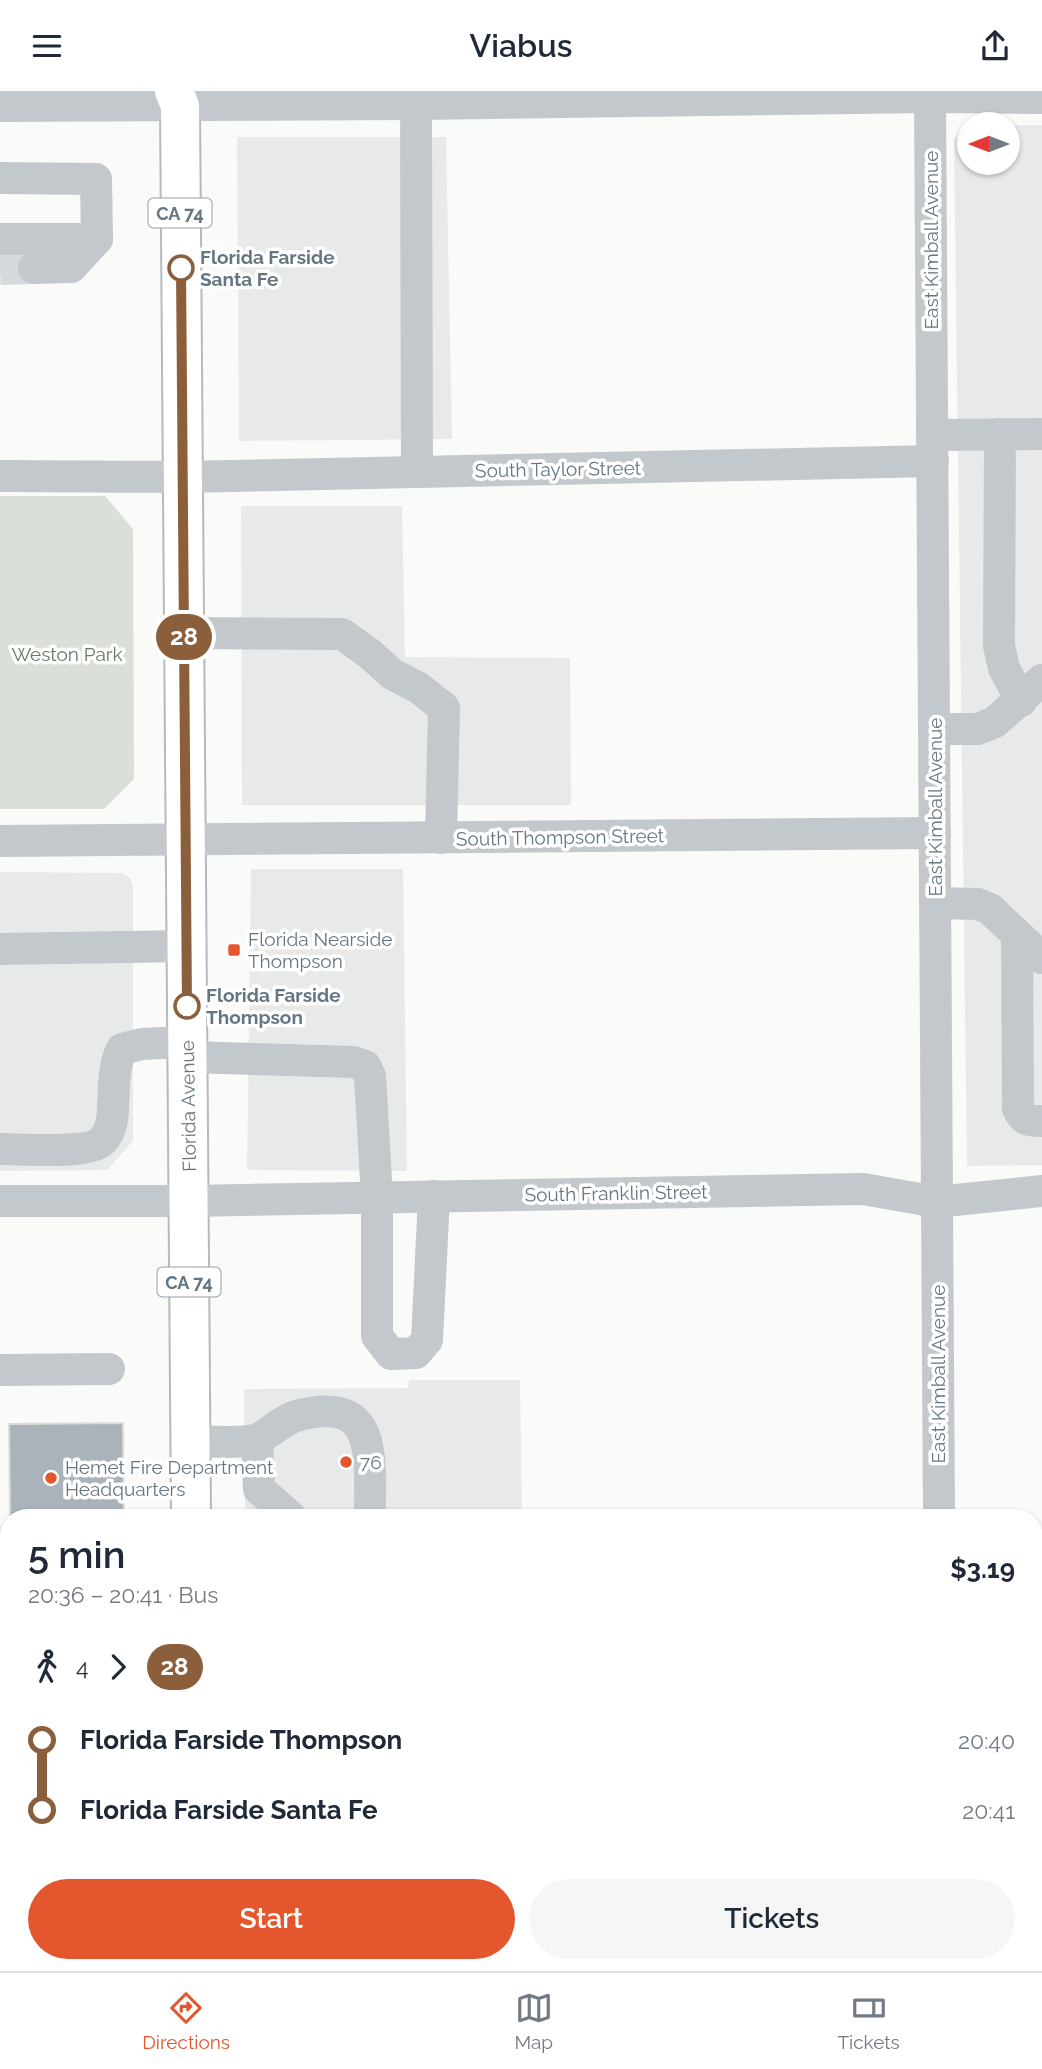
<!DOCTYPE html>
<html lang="en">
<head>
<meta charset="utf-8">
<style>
  :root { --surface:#fff; --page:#f6f6f7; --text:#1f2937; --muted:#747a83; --line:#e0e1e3; --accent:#e4572e }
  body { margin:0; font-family:Raleway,sans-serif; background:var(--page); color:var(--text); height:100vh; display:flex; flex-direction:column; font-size:26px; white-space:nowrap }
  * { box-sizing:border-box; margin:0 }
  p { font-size:23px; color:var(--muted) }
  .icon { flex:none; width:38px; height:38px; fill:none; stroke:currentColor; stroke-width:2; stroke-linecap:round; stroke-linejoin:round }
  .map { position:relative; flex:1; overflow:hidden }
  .side { position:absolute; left:0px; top:1418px; width:1043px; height:464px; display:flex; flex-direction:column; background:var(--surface); border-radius:28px 28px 0 0; box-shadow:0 2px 5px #0004 }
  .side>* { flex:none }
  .badge { padding:0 14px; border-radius:23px; font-size:24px; line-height:46px }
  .needle { width:46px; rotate:270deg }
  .controls { position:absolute; left:957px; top:21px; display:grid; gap:14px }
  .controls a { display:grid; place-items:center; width:63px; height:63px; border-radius:50%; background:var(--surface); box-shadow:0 2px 5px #0004; font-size:35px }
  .map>.badge { position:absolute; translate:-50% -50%; box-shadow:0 0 0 4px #fff }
  .legs { display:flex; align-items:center; gap:10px; height:77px; padding:0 28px; font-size:23px }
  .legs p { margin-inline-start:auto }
  .overview { display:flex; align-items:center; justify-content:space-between; height:119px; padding:0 28px }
  h1 { font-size:38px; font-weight:600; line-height:52px }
  .primary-button { display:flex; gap:14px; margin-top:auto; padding:14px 28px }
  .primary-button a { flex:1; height:80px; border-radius:42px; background:var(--accent); color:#fff; font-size:28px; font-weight:600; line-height:80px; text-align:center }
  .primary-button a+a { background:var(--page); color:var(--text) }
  ul { padding:0 28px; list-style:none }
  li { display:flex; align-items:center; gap:24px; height:70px; font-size:26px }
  li i { display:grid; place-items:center; width:10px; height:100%; margin:0 9px; background:currentColor }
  li i::after { content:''; width:18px; height:18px; margin:-9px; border:5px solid; border-radius:50%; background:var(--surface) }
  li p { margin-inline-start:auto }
  li:first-child i { background:linear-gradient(#0000 50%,currentColor 0) }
  li:last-child i { background:linear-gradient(currentColor 50%,#0000 0) }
  header { display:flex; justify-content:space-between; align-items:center; height:91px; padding:0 28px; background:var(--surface); font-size:32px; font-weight:600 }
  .dock { display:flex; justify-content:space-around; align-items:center; height:98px; border-top:2px solid var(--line); background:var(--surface); font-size:19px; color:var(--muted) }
  .dock a { display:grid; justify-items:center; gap:4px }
  .dock .current { color:var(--accent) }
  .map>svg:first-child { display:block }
  .built { fill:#e8e9e9 }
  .green { fill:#dadfd7 }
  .building { fill:#aab3b9; stroke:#dcdcda; stroke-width:2 }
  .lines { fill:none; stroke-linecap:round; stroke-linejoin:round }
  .minor-tunnel { stroke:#d5d9db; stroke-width:32; stroke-dasharray:32 16; stroke-linecap:butt }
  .major-casing { stroke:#b5babe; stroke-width:42 }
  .minor { stroke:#c3c8cc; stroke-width:32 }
  .major { stroke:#fff; stroke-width:38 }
  .line-1-casing { stroke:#fff; stroke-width:16 }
  .line-1 { stroke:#8b5e3c; stroke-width:10 }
  .stop-1-dot { fill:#fff; stroke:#8b5e3c; stroke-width:3.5 }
  .poi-dot { fill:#e4572e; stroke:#fff; stroke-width:2.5 }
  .labels { text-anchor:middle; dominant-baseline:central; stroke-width:7; stroke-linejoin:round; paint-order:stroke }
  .shield { fill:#fff; stroke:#939fa8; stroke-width:2 }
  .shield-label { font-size:18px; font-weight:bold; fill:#657683 }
  .street-label { font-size:19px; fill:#657683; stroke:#fff }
  .stop-label { font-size:19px; font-weight:bold; fill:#657683; stroke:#fff; text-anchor:start }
  .park-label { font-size:19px; fill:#687a64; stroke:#fff }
  .poi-label { font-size:19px; fill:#657683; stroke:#fff; text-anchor:start }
</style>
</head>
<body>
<header><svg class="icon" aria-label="menu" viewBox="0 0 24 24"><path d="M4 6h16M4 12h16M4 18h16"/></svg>Viabus<svg class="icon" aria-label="share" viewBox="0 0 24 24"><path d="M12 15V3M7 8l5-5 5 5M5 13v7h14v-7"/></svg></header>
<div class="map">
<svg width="1042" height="1880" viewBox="0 0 1042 1880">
  <rect width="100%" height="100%" fill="#fafaf8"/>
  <g class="built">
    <polygon points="969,34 970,72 1008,72 1008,34 1042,34 1042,1074 967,1075 954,48"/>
    <polygon points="237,46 446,46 452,348 239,350"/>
    <polygon points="241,415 402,415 405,566 570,567 571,714 242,714"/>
    <polygon points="251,778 403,778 407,1080 247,1079"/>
    <polygon points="0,781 123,782 131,788 133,796 133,1050 107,1079 0,1080"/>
    <polygon points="409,1289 520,1289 522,1426 248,1426 245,1415 244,1298 408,1297"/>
  </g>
  <g class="green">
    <polygon points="0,405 105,405 133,438 134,688 104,718 0,718"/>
    <rect x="0" y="1518" width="9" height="119"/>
  </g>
  <polygon class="building" points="123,1332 124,1426 10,1426 9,1333"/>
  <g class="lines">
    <polyline class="minor-tunnel" points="0,178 34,177"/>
    <g class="major-casing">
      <g id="major">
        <polyline points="174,0 180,15 191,1426"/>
        <polyline points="194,1872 194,1880"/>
      </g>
    </g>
    <g class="minor">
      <polyline points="930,6 939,1426"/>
      <polyline points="416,13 417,381"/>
      <polyline points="0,15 416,13 930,6 1042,7"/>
      <polyline points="0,87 96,88 97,148 71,176 34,177"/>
      <polyline points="0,148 97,148"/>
      <polyline points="1000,343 999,555 1004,577 1021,610"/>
      <polyline points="932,344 1042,343"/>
      <polyline points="0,385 183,386 933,370"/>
      <polyline points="184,542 342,543 370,563 392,583 419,597 444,617 441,747"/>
      <polyline points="934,638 978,638 995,631 1042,589"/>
      <polyline points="0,750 935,742"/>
      <polyline points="935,812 978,813 990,818 1042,867"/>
      <path d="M1017 844 1018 1017C1023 1030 1029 1030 1042 1030"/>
      <polyline points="0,858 187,855"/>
      <polyline points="187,966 353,971 365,975 370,985 377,1107 377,1245 391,1263 416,1262 427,1249 434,1105"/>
      <path d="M0 1058C22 1058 86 1063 101 1051 111 1042 113 1028 113 1016 114 996 113 976 122 958L142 953 187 951"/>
      <polyline points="0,1110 189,1110 863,1098 937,1111 1042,1100"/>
      <polyline points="0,1279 109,1278"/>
      <polyline points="257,1349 259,1398 291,1426"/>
      <path d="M190 1350C209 1350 236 1353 255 1349 264 1347 282 1329 296 1325 381 1302 369 1369 370 1426"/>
      <polyline points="1034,1480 1042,1480"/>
      <polyline points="0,1481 9,1481"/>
      <polyline points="1034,1841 1042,1841"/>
      <polyline points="0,1846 9,1846"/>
      <polyline points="558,1872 558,1880"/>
      <polyline points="942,1872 942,1880"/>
    </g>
    <use href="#major" class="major"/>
  </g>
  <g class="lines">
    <g class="line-1-casing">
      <polyline id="line-1" points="181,177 187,915"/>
    </g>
    <use href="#line-1" class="line-1"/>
  </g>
  <g class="stop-1-dot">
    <circle cx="181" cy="177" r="12"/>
    <circle cx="187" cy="915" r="12"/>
  </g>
  <g class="poi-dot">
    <rect x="227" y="852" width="14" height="14" rx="3.5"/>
    <circle cx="346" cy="1371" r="7"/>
    <circle cx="51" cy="1387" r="7"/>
  </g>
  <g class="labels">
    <g class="shield">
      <rect x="148.5" y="107.5" width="63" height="29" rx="5"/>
      <rect x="157.5" y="1176.5" width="63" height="29" rx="5"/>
    </g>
    <g class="shield-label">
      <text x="180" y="122">CA 74</text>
      <text x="189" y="1191">CA 74</text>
    </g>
    <g class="street-label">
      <text transform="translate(931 149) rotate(-90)">East Kimball Avenue</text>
      <text transform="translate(558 378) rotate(-1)">South Taylor Street</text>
      <text transform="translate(935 716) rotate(-90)">East Kimball Avenue</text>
      <text transform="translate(560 746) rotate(-1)">South Thompson Street</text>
      <text transform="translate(188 1015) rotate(-91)">Florida Avenue</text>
      <text transform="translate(616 1102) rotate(-1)">South Franklin Street</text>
      <text transform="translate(938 1283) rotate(-90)">East Kimball Avenue</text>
    </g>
    <g class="stop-label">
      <text x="200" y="166">Florida Farside<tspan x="200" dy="22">Santa Fe</tspan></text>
      <text x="206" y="904">Florida Farside<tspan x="206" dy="22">Thompson</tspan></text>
    </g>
    <g class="park-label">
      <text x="67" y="563">Weston Park</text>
    </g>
    <g class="poi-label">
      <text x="248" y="848">Florida Nearside<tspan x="248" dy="22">Thompson</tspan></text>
      <text x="360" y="1371">76</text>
      <text x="65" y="1376">Hemet Fire Department<tspan x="65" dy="22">Headquarters</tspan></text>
    </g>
  </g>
</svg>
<div class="controls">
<a><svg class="needle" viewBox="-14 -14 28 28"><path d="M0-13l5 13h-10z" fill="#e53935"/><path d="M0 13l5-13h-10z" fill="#747a83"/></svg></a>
</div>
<b class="badge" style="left:184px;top:546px;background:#8b5e3c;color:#fff">28</b>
<section class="side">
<div class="overview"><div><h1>5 min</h1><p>20:36 – 20:41 · Bus</p></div><b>$3.19</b></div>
<div class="legs"><svg class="icon" aria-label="walk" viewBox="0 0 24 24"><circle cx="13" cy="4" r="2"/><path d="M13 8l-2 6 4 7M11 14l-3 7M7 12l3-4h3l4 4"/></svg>4<svg class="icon" aria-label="forward" viewBox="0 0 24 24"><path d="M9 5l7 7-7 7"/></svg><b class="badge" style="background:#8b5e3c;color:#fff">28</b></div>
<ul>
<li><i style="color:#8b5e3c"></i><b>Florida Farside Thompson</b><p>20:40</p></li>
<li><i style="color:#8b5e3c"></i><b>Florida Farside Santa Fe</b><p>20:41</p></li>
</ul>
<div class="primary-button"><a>Start</a><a>Tickets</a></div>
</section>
</div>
<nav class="dock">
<a class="current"><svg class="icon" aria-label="directions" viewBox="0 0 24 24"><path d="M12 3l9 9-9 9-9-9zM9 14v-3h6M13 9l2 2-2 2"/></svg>Directions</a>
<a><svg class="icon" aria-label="map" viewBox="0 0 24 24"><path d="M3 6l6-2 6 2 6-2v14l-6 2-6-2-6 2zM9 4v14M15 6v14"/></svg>Map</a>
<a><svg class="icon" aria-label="tickets" viewBox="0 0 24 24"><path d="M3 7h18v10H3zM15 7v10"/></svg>Tickets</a>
</nav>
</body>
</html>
